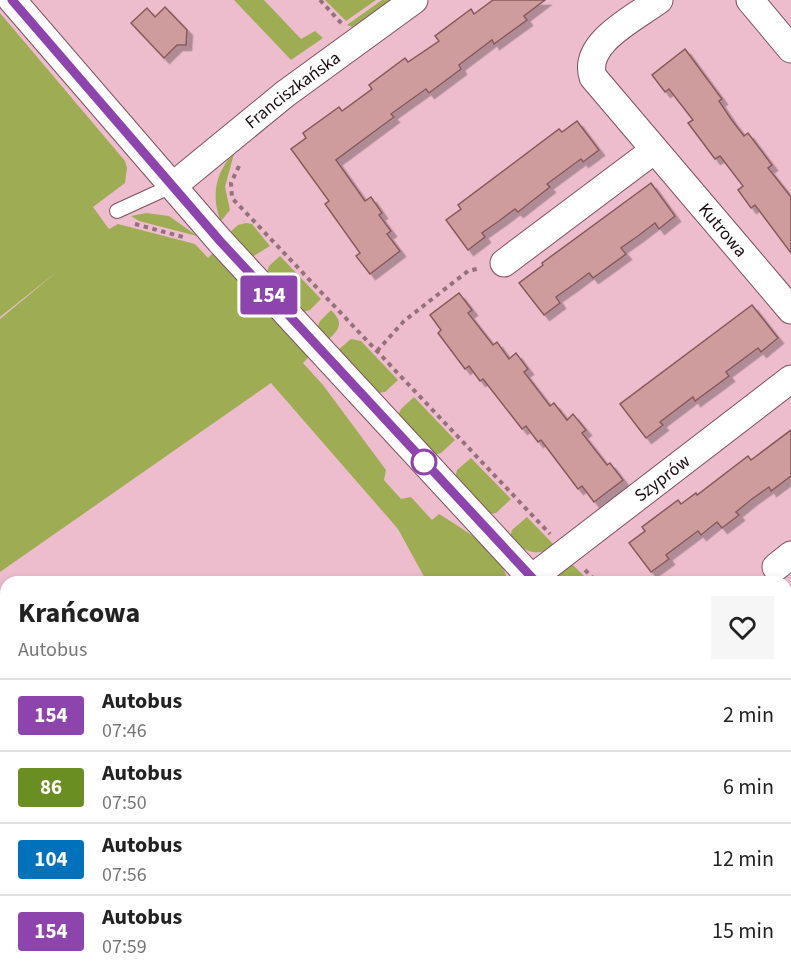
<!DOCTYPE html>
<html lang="pl">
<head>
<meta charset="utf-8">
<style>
  :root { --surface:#fff; --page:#f6f6f6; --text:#222; --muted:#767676; --line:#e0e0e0 }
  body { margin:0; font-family:"Source Sans 3",sans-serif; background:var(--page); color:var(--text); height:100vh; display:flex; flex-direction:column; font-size:22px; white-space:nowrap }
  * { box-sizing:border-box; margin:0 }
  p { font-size:20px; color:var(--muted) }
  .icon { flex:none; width:33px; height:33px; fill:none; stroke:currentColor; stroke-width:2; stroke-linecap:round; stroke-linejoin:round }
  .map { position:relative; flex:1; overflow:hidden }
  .details { position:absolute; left:0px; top:576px; width:792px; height:404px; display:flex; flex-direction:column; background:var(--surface); border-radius:18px 18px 0 0; box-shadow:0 3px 9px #0003 }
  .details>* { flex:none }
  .badge { padding:0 12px; border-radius:4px; font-size:21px; line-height:39px }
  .map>.badge { position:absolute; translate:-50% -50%; box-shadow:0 0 0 3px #fff }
  .round { display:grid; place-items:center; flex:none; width:63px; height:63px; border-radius:0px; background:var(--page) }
  .summary { display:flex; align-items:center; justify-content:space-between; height:102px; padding:0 18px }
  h1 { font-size:28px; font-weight:700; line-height:45px }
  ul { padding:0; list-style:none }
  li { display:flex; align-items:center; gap:18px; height:72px; padding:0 18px; border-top:2px solid var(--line) }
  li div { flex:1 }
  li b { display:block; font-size:22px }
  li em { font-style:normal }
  li .badge { min-width:66px; font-weight:700; text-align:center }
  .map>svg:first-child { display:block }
  .built { fill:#e4acbf }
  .green { fill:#9ead53 }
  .building { fill:#ce9c9d; stroke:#87595b; stroke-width:1.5; filter:url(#shadow) }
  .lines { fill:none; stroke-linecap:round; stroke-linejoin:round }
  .lane-casing { stroke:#7c5160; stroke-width:16 }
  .street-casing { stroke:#7c5160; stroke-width:29 }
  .path { stroke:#94717d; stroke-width:4; stroke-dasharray:4.5 4.5; stroke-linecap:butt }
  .lane { stroke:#fff; stroke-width:14 }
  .street { stroke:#fff; stroke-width:27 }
  .line-casing { stroke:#fff; stroke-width:14 }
  .line { stroke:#8e44ad; stroke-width:9 }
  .stop-dot { fill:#fff; stroke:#8e44ad; stroke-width:3 }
  .labels { text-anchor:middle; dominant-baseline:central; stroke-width:4.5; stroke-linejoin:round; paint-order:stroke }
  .street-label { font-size:18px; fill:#1c0c12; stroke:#eebdcd }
</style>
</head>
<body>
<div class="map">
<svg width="791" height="979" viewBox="0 0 791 979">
  <defs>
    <filter id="shadow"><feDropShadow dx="5.5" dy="5.5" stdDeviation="0" flood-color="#0004"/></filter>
  </defs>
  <rect width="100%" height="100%" fill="#eebdcd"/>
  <g class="built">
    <polygon points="248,974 575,974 582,979 255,979"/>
    <polygon points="624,974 784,974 791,979 620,979"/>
  </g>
  <g class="green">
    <polygon points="234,0 264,0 301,39 315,31 323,38 291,60"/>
    <polygon points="325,0 376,0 346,21"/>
    <polygon points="382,0 393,0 352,27 347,25"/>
    <path d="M0 13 125 161 127 168 125 183 93 207 109 229 118 224 195 244 208 258 213 253 309 357 303 363 323 385 386 470 384 480 401 499 411 497 432 520 439 514C461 528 506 553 507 582H427L398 529 271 383 0 572V319L59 270 0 317Z"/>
    <path d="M234 154 225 187 230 210 221 221C211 198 215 171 234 154Z"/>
    <polygon points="146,213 169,216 197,236 139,221 131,216"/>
    <polygon points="246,223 252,224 270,246 252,257 229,233 238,225"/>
    <polygon points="280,256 321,299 310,310 303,312 267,273 269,266"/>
    <path d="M331 310C343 322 341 328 328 340L317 328 320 321Z"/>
    <polygon points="351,339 361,341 398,380 385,392 377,393 338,350"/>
    <polygon points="414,397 455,440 441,453 434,455 398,415 401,409"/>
    <polygon points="471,458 511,499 496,513 489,514 455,478 457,470"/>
    <path d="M527 517 555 546C534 558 526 552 510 537L512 530Z"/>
    <polygon points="567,559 590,582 557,582 557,574"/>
    <polygon points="786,802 791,807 791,910 786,907"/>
    <polygon points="575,974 593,974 589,979 560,979"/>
  </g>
  <g class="building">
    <polygon points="493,0 545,0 524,16 527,20 494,44 492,40 459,65 461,69 429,93 426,89 391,114 394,117 336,160 365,201 371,197 382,213 379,215 391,231 387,234 400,251 370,274 356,256 360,253 325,204 329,201 291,149 306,138 303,133 339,107 342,111 372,89 369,85 405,58 408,62 439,41 435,36 471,9 474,14"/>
    <polygon points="165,7 187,30 186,45 177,45 164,58 131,23 147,8 155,17"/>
    <polygon points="685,49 722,99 719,101 731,119 744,136 748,133 772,165 768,168 791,197 791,253 755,205 751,208 738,190 743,186 720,156 715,159 688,123 693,120 669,89 665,92 652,75"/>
    <polygon points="577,121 599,150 583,162 581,159 547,184 550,187 518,212 515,209 499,221 482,233 485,237 468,250 446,220 461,209 458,205 559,129 562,132"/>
    <polygon points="651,183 675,216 659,229 655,223 638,236 621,248 626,254 593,278 589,273 573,285 556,297 560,303 544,315 519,283 543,265 542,263"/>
    <polygon points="459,293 472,310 468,313 493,345 497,342 509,359 516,353 528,369 524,372 550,406 554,403 567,420 573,414 586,430 582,433 607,465 610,463 623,480 594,502 582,486 578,489 541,440 538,442 526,426 522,429 483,379 480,381 469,366 465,369 438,333 441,330 430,315"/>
    <polygon points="752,305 778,338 761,352 758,348 726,372 729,376 695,401 693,397 660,422 663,425 646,438 620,404"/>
    <polygon points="791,430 791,476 771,491 769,487 752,499 736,512 739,515 722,528 717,522 701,535 698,531 666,555 669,559 651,572 629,543 645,531 642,527 678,500 681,504 696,493 697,495 748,456 751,460"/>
  </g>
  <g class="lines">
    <g class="lane-casing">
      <g id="lane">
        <polyline points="117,211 174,185"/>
        <polyline points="291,974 298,979"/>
        <polyline points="472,979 476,974"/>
        <polyline points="503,979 506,974"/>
        <polyline points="531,979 535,974"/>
      </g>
    </g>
    <g class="street-casing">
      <g id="street">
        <polyline points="12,0 220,241 535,582"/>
        <path id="s1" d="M659 0C635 18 582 43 593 77L791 310"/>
        <polyline points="750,0 791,49"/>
        <path id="s2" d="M174 185 285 94 414 0"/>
        <polyline points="504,263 653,151"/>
        <polyline points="776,567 791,555"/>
        <path id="s3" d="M532 578 791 379"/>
        <polyline points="786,746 791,742"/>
        <polyline points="786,927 791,930"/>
      </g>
    </g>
    <g class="path">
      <polyline points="320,0 342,24"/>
      <polyline points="239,166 231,183 232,198 550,534"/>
      <polyline points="135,224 183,237"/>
      <polyline points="377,351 404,321 468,271 481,268"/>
      <polyline points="585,570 597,582"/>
      <polyline points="786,776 791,781"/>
    </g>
    <use href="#lane" class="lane"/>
    <use href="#street" class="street"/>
  </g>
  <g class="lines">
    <g class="line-casing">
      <polyline id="line" points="12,0 220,241 536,582"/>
    </g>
    <use href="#line" class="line"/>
  </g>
  <circle class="stop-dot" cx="424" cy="462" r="12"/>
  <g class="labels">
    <g class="street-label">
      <text stroke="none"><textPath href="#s2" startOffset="152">Franciszkańska</textPath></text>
      <text stroke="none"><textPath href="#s1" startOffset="309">Kutrowa</textPath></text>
      <text stroke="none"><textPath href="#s3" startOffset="164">Szyprów</textPath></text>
    </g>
  </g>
</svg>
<b class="badge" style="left:269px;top:295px;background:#8e44ad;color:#fff">154</b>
<section class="details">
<div class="summary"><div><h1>Krańcowa</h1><p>Autobus</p></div><a class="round"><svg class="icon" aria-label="heart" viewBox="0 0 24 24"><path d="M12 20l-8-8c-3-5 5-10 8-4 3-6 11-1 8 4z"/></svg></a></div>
<ul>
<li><span class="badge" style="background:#8e44ad;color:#fff">154</span><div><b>Autobus</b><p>07:46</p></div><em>2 min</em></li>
<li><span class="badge" style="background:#6b8e23;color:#fff">86</span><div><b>Autobus</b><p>07:50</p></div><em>6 min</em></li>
<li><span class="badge" style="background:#0072bc;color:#fff">104</span><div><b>Autobus</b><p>07:56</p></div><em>12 min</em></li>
<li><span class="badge" style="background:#8e44ad;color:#fff">154</span><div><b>Autobus</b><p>07:59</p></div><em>15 min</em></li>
</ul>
</section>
</div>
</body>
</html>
